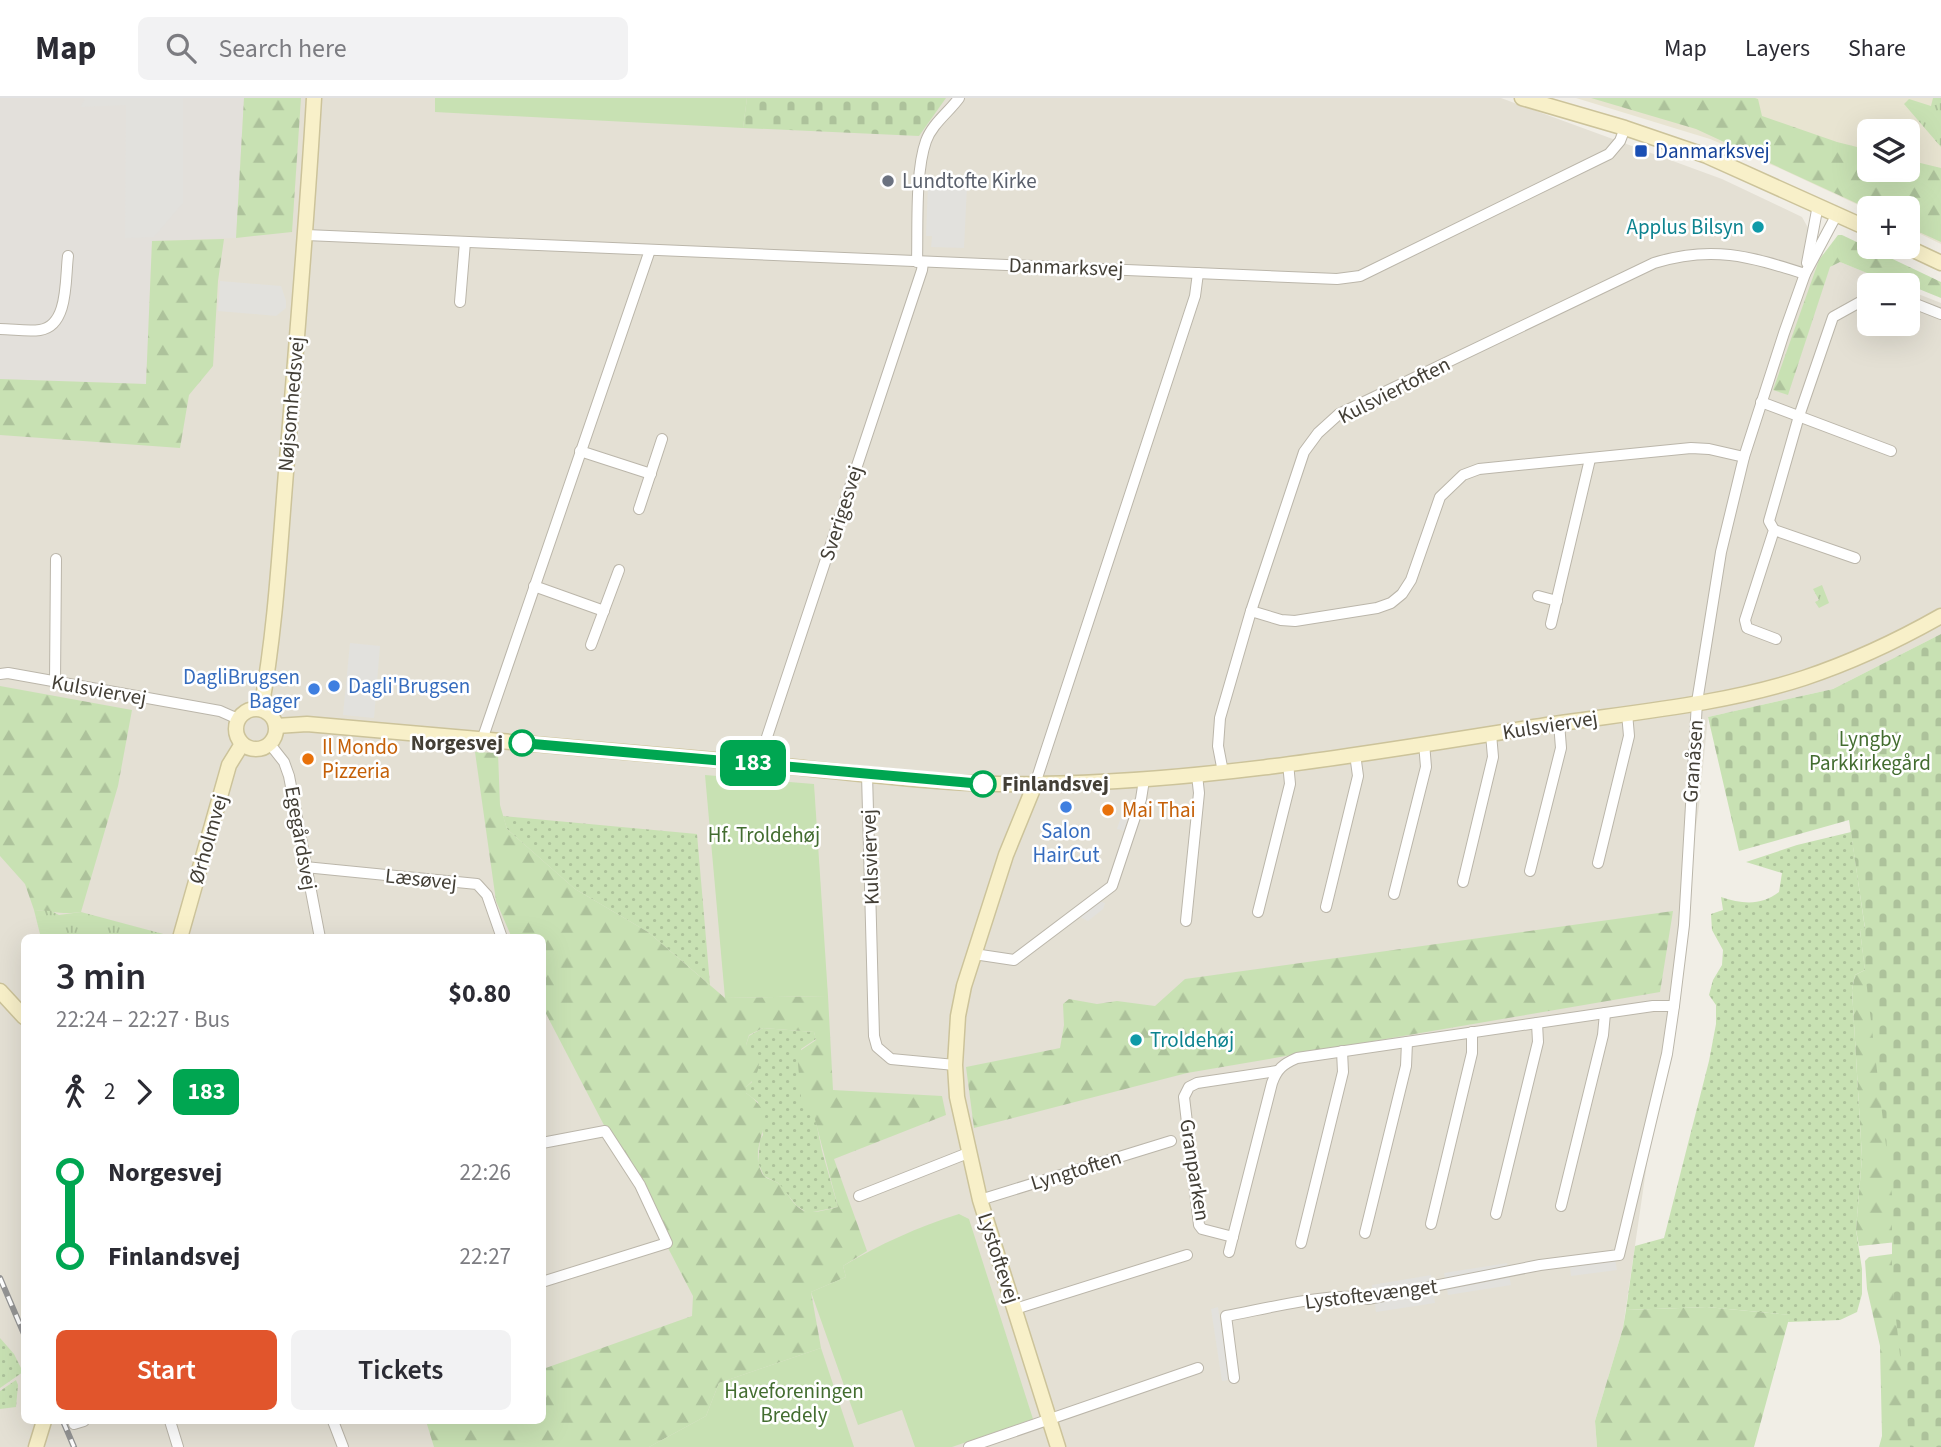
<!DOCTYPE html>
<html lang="en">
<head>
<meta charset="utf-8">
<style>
  :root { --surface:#fff; --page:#f2f2f3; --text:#2b2b33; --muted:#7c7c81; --line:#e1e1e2; --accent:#e1552c }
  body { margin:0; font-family:"Source Sans 3",sans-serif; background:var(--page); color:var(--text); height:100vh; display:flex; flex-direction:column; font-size:26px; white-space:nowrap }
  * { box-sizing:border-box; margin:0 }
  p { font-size:23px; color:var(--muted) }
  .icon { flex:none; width:38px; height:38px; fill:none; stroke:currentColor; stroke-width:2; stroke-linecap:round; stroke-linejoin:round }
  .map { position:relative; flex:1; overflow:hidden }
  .sheet { position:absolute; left:21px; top:836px; width:525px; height:490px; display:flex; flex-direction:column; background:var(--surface); border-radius:10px; box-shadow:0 7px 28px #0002 }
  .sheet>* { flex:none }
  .badge { padding:0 14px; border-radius:10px; font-size:24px; line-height:46px }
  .buttons { position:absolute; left:1857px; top:21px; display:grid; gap:14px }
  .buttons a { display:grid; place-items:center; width:63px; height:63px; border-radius:10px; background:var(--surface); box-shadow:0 7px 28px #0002; font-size:35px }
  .map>.badge { position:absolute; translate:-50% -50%; box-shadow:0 0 0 4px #fff }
  .legs { display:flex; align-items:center; gap:10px; height:77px; padding:0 35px; font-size:23px }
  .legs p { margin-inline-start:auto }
  .summary { display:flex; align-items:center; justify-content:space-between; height:119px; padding:0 35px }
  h1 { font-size:38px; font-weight:600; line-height:52px }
  .button { display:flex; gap:14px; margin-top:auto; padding:14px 35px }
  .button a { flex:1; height:80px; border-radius:10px; background:var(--accent); color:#fff; font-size:28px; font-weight:600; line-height:80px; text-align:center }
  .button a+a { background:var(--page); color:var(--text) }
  ul { padding:0 35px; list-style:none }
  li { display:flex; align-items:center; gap:24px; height:84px; font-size:26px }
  li i { display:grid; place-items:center; width:10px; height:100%; margin:0 9px; background:currentColor }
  li i::after { content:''; width:18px; height:18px; margin:-9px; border:5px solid; border-radius:50%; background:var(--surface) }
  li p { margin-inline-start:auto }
  li:first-child i { background:linear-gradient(#0000 50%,currentColor 0) }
  li:last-child i { background:linear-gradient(currentColor 50%,#0000 0) }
  header { display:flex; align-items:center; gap:42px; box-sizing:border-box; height:98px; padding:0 35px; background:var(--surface); border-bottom:2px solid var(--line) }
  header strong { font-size:33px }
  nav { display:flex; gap:38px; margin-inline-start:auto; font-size:24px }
  .search { width:490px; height:63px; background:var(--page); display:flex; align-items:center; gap:18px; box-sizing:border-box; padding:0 24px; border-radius:10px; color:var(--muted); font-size:26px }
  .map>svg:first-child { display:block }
  .residential { fill:#e4e0d4; fill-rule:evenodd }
  .industrial { fill:#e3e0db }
  .education { fill:#e8e4d1; fill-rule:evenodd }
  .grass { fill:url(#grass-dots) }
  .forest { fill:url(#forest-firs); fill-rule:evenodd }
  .cemetery { fill:url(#cemetery-stones) }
  .park { fill:url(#park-tufts) }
  .garden { fill:#c8e1b3 }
  .parking { fill:#e2e1dd }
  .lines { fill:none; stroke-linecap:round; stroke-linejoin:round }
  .street-casing { stroke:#bbb6aa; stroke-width:12 }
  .secondary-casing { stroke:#ccc39a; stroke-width:17 }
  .street { stroke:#fff; stroke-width:10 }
  .secondary { stroke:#f8f0c9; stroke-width:14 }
  .rail-casing { stroke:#949494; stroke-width:6 }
  .rail { stroke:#fff; stroke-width:3.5; stroke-dasharray:10; stroke-linecap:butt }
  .line-1-casing { stroke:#fff; stroke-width:16 }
  .line-1 { stroke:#00a651; stroke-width:10 }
  .transit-dot { fill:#1a4fb4; stroke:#fff; stroke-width:2.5 }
  .worship-dot { fill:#6b7280; stroke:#fff; stroke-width:2.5 }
  .culture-dot { fill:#0f9aa8; stroke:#fff; stroke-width:2.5 }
  .shop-dot { fill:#3f7fe0; stroke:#fff; stroke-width:2.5 }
  .stop-1-dot { fill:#fff; stroke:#00a651; stroke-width:3.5 }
  .food-dot { fill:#e8710a; stroke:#fff; stroke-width:2.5 }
  .labels { text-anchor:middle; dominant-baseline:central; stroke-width:5; stroke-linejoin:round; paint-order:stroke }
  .transit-label { font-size:21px; fill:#164399; stroke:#fff; text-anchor:start }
  .worship-label { font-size:21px; fill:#5b616d; stroke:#fff; text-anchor:start }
  .culture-label { font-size:21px; fill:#0d838f; stroke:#fff; text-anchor:end }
  .street-label { font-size:21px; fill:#433f36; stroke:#fff }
  .shop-label { font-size:21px; fill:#366cbe; stroke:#fff; text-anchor:end }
  .park-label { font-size:21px; fill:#436d30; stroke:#fff }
  .stop-label { font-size:21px; font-weight:bold; fill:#433f36; stroke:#fff; text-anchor:end }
  .food-label { font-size:21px; fill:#c56008; stroke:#fff; text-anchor:start }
</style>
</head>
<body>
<header>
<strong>Map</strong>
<div class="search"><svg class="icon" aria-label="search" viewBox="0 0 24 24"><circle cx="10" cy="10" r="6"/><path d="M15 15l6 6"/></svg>Search here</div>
<nav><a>Map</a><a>Layers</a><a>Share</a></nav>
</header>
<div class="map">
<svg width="1941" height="1349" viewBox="0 0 1941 1349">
  <defs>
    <pattern id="grass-dots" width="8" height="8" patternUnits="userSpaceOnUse" patternTransform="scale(1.75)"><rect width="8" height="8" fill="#c8e1b3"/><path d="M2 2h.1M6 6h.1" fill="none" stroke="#adc29b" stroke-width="1.8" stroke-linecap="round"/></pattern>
    <pattern id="forest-firs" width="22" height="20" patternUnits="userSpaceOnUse" patternTransform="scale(1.75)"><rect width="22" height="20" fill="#c8e1b3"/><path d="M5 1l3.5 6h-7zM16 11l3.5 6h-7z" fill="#adc29b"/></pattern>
    <pattern id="cemetery-stones" width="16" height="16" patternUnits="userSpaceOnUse" patternTransform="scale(1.75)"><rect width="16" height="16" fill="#c8e1b3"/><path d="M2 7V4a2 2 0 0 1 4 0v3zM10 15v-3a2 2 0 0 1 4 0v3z" fill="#adc29b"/></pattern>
    <pattern id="park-tufts" width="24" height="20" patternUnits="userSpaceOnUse" patternTransform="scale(1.75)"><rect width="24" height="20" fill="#c8e1b3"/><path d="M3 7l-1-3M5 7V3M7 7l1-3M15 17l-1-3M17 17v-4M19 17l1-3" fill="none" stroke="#adc29b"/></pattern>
  </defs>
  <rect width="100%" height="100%" fill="#f1eee6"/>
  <path class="residential" d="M0 0H1501L1722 81 1802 119 1830 169 1840 164 1897 187H1869V226H1908V192L1941 205V536L1833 591 1708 619 1699 708 1623 1230 1595 1323 1597 1349H0ZM24 840H542V1323H24Z"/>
  <polygon class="industrial" points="0,0 244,0 236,140 152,143 146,286 0,281"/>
  <path class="education" d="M1576 0H1941V146L1908 130V110H1869V112L1779 70 1710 41ZM1869 33H1908V72H1869Z"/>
  <g class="grass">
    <polygon points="503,718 697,736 710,887 648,834 575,791 507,731"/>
    <path d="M1851 734 1865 831 1860 832 1865 872 1855 877 1852 892 1862 1059 1856 1132 1862 1171V1196L1857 1214 1840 1222 1788 1224 1789 1217 1707 1209 1626 1212 1635 1148 1664 1140 1709 963 1716 926V907L1709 897 1713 882 1722 867 1723 852 1712 832 1711 816 1723 812 1721 799C1742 806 1761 808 1779 794L1782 775 1746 764 1797 747Z"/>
    <polygon points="763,930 814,934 816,941 801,951 822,1053 838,1109 808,1115 797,1108 778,1085 764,1078 758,1065 760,1042 763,1037 758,1004 746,995 746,989 752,984 746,947 749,938"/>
    <polygon points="0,1240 14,1256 23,1274 0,1290"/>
    <polygon points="16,1282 18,1287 16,1309 0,1311 0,1293"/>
  </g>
  <g class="forest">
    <polygon points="244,0 301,0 292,134 236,140"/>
    <polygon points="1591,0 1755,0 1758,1 1762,18 1837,44 1869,52 1869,72 1908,72 1908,62 1941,70 1941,144 1908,129 1908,110 1869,111 1696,31"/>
    <polygon points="1838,137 1842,137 1941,184 1941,200 1887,178 1884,182 1840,164 1830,169 1788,297 1773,292 1819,162"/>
    <polygon points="224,141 218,183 213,268 189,297 180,350 0,337 0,281 146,286 152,143"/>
    <path d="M0 588 132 612 118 688 81 814C63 817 52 813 34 812L25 786 0 758Z"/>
    <path d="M475 654 498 655 500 707 507 731 575 791 648 834 725 900 828 898 833 992 942 998 946 1017 834 1061 867 1153 843 1168 846 1179 811 1194 821 1250 719 1285 706 1318 649 1349H434L426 1323H542L543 1271 692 1218 693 1198 543 910 542 840H512L496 803ZM763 930 814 934 816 942 797 955 801 999 813 1014 838 1109C829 1111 814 1116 805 1113 793 1109 788 1094 779 1086 775 1082 768 1082 764 1078 761 1075 759 1067 758 1063 756 1032 780 1019 746 995V989C761 977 765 957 746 947L749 937Z"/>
    <polygon points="1673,813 1660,894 1187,975 974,1030 966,969 1060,950 1064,927 1063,906 1069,901 1097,906 1117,903 1155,908 1185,881"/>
    <polygon points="1865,872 1892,874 1897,1144 1859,1148 1856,1132 1862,1059 1852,892 1855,877"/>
    <polygon points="1900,1155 1941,1349 1879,1349 1882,1338 1880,1248 1867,1191 1865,1163 1869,1159"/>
    <polygon points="1707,1209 1790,1217 1754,1349 1597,1349 1595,1323 1623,1230 1626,1212"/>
  </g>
  <g class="cemetery">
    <polygon points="747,0 946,0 919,38 743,30"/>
    <polygon points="1941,536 1941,1349 1910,1349 1892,1184 1892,1097 1860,832 1865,830 1849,722 1739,753 1708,619 1833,591"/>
  </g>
  <g class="park">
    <polygon points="1933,0 1941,0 1941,49 1904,6 1909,1 1931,8"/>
    <polygon points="1822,487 1829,505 1819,510 1815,504 1819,502 1813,491"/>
    <polygon points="34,812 51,813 59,817 81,814 167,837 166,840 41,840"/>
  </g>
  <g class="garden">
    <polygon points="435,0 747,0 743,30 435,14"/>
    <polygon points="705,677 814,686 828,898 725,900"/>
    <path d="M959 1116 969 1121 1033 1321 952 1349H915L902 1312 858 1327 811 1194 846 1179 843 1168C880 1146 918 1129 959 1116Z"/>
    <polygon points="821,1250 854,1349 649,1349 706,1318 719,1285"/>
  </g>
  <g class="parking">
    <polygon points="85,0 183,0 183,105 154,139 125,140 126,7 81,9"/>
    <polygon points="928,86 967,88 964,150 931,149 932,138 926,138"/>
    <polygon points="220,183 281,188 286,203 286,210 276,218 218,213"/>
    <polygon points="350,545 380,548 374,620 343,617"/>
    <polygon points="1126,704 1134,705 1124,733 1117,731"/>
    <polygon points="1098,803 1105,805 1103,811 1088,823 1080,819"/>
    <polygon points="1615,1161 1617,1172 1571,1178 1570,1168"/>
    <polygon points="1507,1165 1511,1187 1448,1197 1444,1175"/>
    <polygon points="1431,1177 1435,1205 1376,1214 1372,1187"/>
    <polygon points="1218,1209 1229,1282 1222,1283 1211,1211"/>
  </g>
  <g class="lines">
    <g class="street-casing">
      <g id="street">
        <polyline points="306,137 1337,181 1360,178 1609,56 1620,43 1625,30"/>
        <path d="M917 164C918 130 915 74 926 43 932 26 949 14 959 0"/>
        <polyline points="1807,165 1818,107"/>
        <polyline points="1908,203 1941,216"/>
        <polyline points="460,204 465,144"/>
        <path d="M0 231C13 231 27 234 40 232 69 228 65 180 68 158"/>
        <polyline points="1761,304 1891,353"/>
        <polyline points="580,353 651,376"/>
        <polyline points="639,411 662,341"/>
        <polyline points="1774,432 1855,460"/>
        <polyline points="534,488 604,513"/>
        <polyline points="1538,498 1557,503"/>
        <polyline points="1251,513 1281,522 1295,523 1377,510 1391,505 1402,496 1411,482 1440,399 1463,377 1479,371 1691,350 1709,351 1744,359"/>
        <polyline points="1551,526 1590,361"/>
        <polyline points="1776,541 1747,530 1745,522 1774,432 1769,423 1799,318 1833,219 1869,199"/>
        <polyline points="591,547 619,472"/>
        <polyline points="0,576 8,575 220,613 238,621"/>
        <polyline points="55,585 56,461"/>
        <polyline points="482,642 650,152"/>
        <polyline points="269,645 284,664 289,678 320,840"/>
        <polyline points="758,666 922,172 923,164"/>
        <path d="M1223 674 1218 648 1220 620 1251 513 1304 354 1318 335 1339 316 1654 165C1711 147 1749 158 1805 176"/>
        <polyline points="867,676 874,938 877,949 891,961 955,967"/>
        <polyline points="1035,686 1195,198 1198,175"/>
        <polyline points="1598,765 1629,638 1627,615"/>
        <polyline points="305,769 477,786 487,797 502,840"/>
        <polyline points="1530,773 1561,650 1559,625"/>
        <polyline points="1463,784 1493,659 1491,636"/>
        <polyline points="1394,796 1426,669 1424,645"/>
        <polyline points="1326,809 1358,678 1355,656"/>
        <polyline points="1258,814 1290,686 1288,665"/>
        <polyline points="1186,823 1199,695 1197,677"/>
        <polyline points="974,856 1014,862 1112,788 1141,701 1144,682"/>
        <polyline points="542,1045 605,1033 640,1087 667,1145 542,1184"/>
        <polyline points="859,1098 968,1055"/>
        <polyline points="980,1102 1171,1043"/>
        <polyline points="1561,1108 1603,937 1605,915"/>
        <polyline points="1496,1116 1538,944 1537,925"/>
        <polyline points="1431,1126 1472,955 1472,934"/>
        <polyline points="1365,1135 1406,968 1407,944"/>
        <polyline points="1233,1139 1202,1131 1199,1127 1184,999 1189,989 1197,985 1277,973"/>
        <polyline points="1301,1145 1343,974 1342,953"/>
        <path d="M1229 1154 1272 985C1277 971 1283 966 1297 960L1653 908H1674"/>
        <polyline points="1015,1211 1187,1157"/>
        <path d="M1234 1280 1226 1218C1261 1212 1337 1192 1368 1201L1540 1167 1619 1157 1667 956 1674 908 1684 827 1697 604 1721 454 1744 359 1784 235 1805 176 1837 116"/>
        <polyline points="170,1323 178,1349"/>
        <polyline points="333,1323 343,1349"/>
        <polyline points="74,1326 84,1323"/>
        <polyline points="969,1349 1198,1270"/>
      </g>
    </g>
    <g class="secondary-casing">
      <g id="secondary">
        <polyline points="1522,0 1625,30 1707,58 1869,131"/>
        <polyline points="1907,149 1941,165"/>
        <path d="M261 611C276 530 280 445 287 362 297 241 307 121 314 0"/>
        <circle cx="256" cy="631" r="20"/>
        <path d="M276 628 307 626C462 639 617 653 772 667 860 675 949 688 1038 686 1204 684 1370 655 1534 629 1624 615 1718 608 1804 580 1852 564 1897 543 1941 518"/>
        <polyline points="1035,686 1006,757 964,888 958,918 955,967 957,999 980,1102 1058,1349"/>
        <polyline points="180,840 229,667 242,646"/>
        <polyline points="0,893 24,919"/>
        <polyline points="36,1349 44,1323"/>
      </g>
    </g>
    <use href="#street" class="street"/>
    <use href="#secondary" class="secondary"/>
    <g class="rail-casing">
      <g id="rail">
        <polyline points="0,1180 24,1236"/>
        <polyline points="63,1323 74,1349"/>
      </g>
    </g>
    <use href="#rail" class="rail"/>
  </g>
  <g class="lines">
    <g class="line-1-casing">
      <polyline id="line-1" points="522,645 983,686"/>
    </g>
    <use href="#line-1" class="line-1"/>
  </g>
  <rect class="transit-dot" x="1634" y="46" width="14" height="14" rx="3.5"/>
  <circle class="worship-dot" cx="888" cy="83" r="7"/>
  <g class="culture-dot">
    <circle cx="1758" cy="129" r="7"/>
    <circle cx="1136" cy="942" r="7"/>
  </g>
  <g class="shop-dot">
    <circle cx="334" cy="588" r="7"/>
    <circle cx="314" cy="591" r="7"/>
    <circle cx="1066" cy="709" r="7"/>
  </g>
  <g class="stop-1-dot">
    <circle cx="522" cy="645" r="12"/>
    <circle cx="983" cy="686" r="12"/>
  </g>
  <g class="food-dot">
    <circle cx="308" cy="661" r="7"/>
    <circle cx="1108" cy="712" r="7"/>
  </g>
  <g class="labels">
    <g class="transit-label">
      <text x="1655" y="53">Danmarksvej</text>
    </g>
    <g class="worship-label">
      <text x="902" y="83">Lundtofte Kirke</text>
    </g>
    <g class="culture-label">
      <text x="1744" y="129">Applus Bilsyn</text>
      <text x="1150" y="942" text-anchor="start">Troldehøj</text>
    </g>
    <g class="street-label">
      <text transform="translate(1066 169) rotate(2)">Danmarksvej</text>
      <text transform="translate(1394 292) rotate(-27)">Kulsviertoften</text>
      <text transform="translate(291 306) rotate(-85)">Nøjsomhedsvej</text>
      <text transform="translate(841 415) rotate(-72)">Sverigesvej</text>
      <text transform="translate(99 592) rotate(10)">Kulsviervej</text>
      <text transform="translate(1550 627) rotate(-9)">Kulsviervej</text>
      <text transform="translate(1693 663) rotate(-86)">Granåsen</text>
      <text transform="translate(301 740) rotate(80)">Egegårdsvej</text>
      <text transform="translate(208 741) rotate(-74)">Ørholmvej</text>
      <text transform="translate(870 759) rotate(-92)">Kulsviervej</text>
      <text transform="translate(421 781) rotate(6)">Læsøvej</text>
      <text transform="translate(1076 1072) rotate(-17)">Lyngtoften</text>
      <text transform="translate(1195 1072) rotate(81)">Granparken</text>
      <text transform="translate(999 1160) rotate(72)">Lystoftevej</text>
      <text transform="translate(1371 1196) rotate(-7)">Lystoftevænget</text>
    </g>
    <g class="shop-label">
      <text x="300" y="579">DagliBrugsen<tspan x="300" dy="24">Bager</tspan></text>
      <text x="348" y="588" text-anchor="start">Dagli'Brugsen</text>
      <text x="1066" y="733" text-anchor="middle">Salon<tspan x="1066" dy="24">HairCut</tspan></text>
    </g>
    <g class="park-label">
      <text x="1870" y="641">Lyngby<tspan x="1870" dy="24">Parkkirkegård</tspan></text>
      <text x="764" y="737">Hf. Troldehøj</text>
      <text x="794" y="1293">Haveforeningen<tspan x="794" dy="24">Bredely</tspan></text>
    </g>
    <g class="stop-label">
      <text x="503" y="645">Norgesvej</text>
      <text x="1002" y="686" text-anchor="start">Finlandsvej</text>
    </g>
    <g class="food-label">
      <text x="322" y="649">Il Mondo<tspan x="322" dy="24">Pizzeria</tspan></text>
      <text x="1122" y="712">Mai Thai</text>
    </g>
  </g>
</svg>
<div class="buttons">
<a><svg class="icon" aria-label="layers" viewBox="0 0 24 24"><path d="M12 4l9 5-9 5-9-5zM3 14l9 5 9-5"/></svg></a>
<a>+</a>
<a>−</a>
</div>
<b class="badge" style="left:753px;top:665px;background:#00a651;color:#fff">183</b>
<section class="sheet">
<div class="summary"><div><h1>3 min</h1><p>22:24 – 22:27 · Bus</p></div><b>$0.80</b></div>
<div class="legs"><svg class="icon" aria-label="walk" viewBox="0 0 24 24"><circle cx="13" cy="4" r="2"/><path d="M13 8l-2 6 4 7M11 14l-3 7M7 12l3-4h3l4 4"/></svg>2<svg class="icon" aria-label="forward" viewBox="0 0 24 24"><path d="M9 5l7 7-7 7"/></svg><b class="badge" style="background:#00a651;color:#fff">183</b></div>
<ul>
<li><i style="color:#00a651"></i><b>Norgesvej</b><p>22:26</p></li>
<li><i style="color:#00a651"></i><b>Finlandsvej</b><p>22:27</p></li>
</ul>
<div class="button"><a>Start</a><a>Tickets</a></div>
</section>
</div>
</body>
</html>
